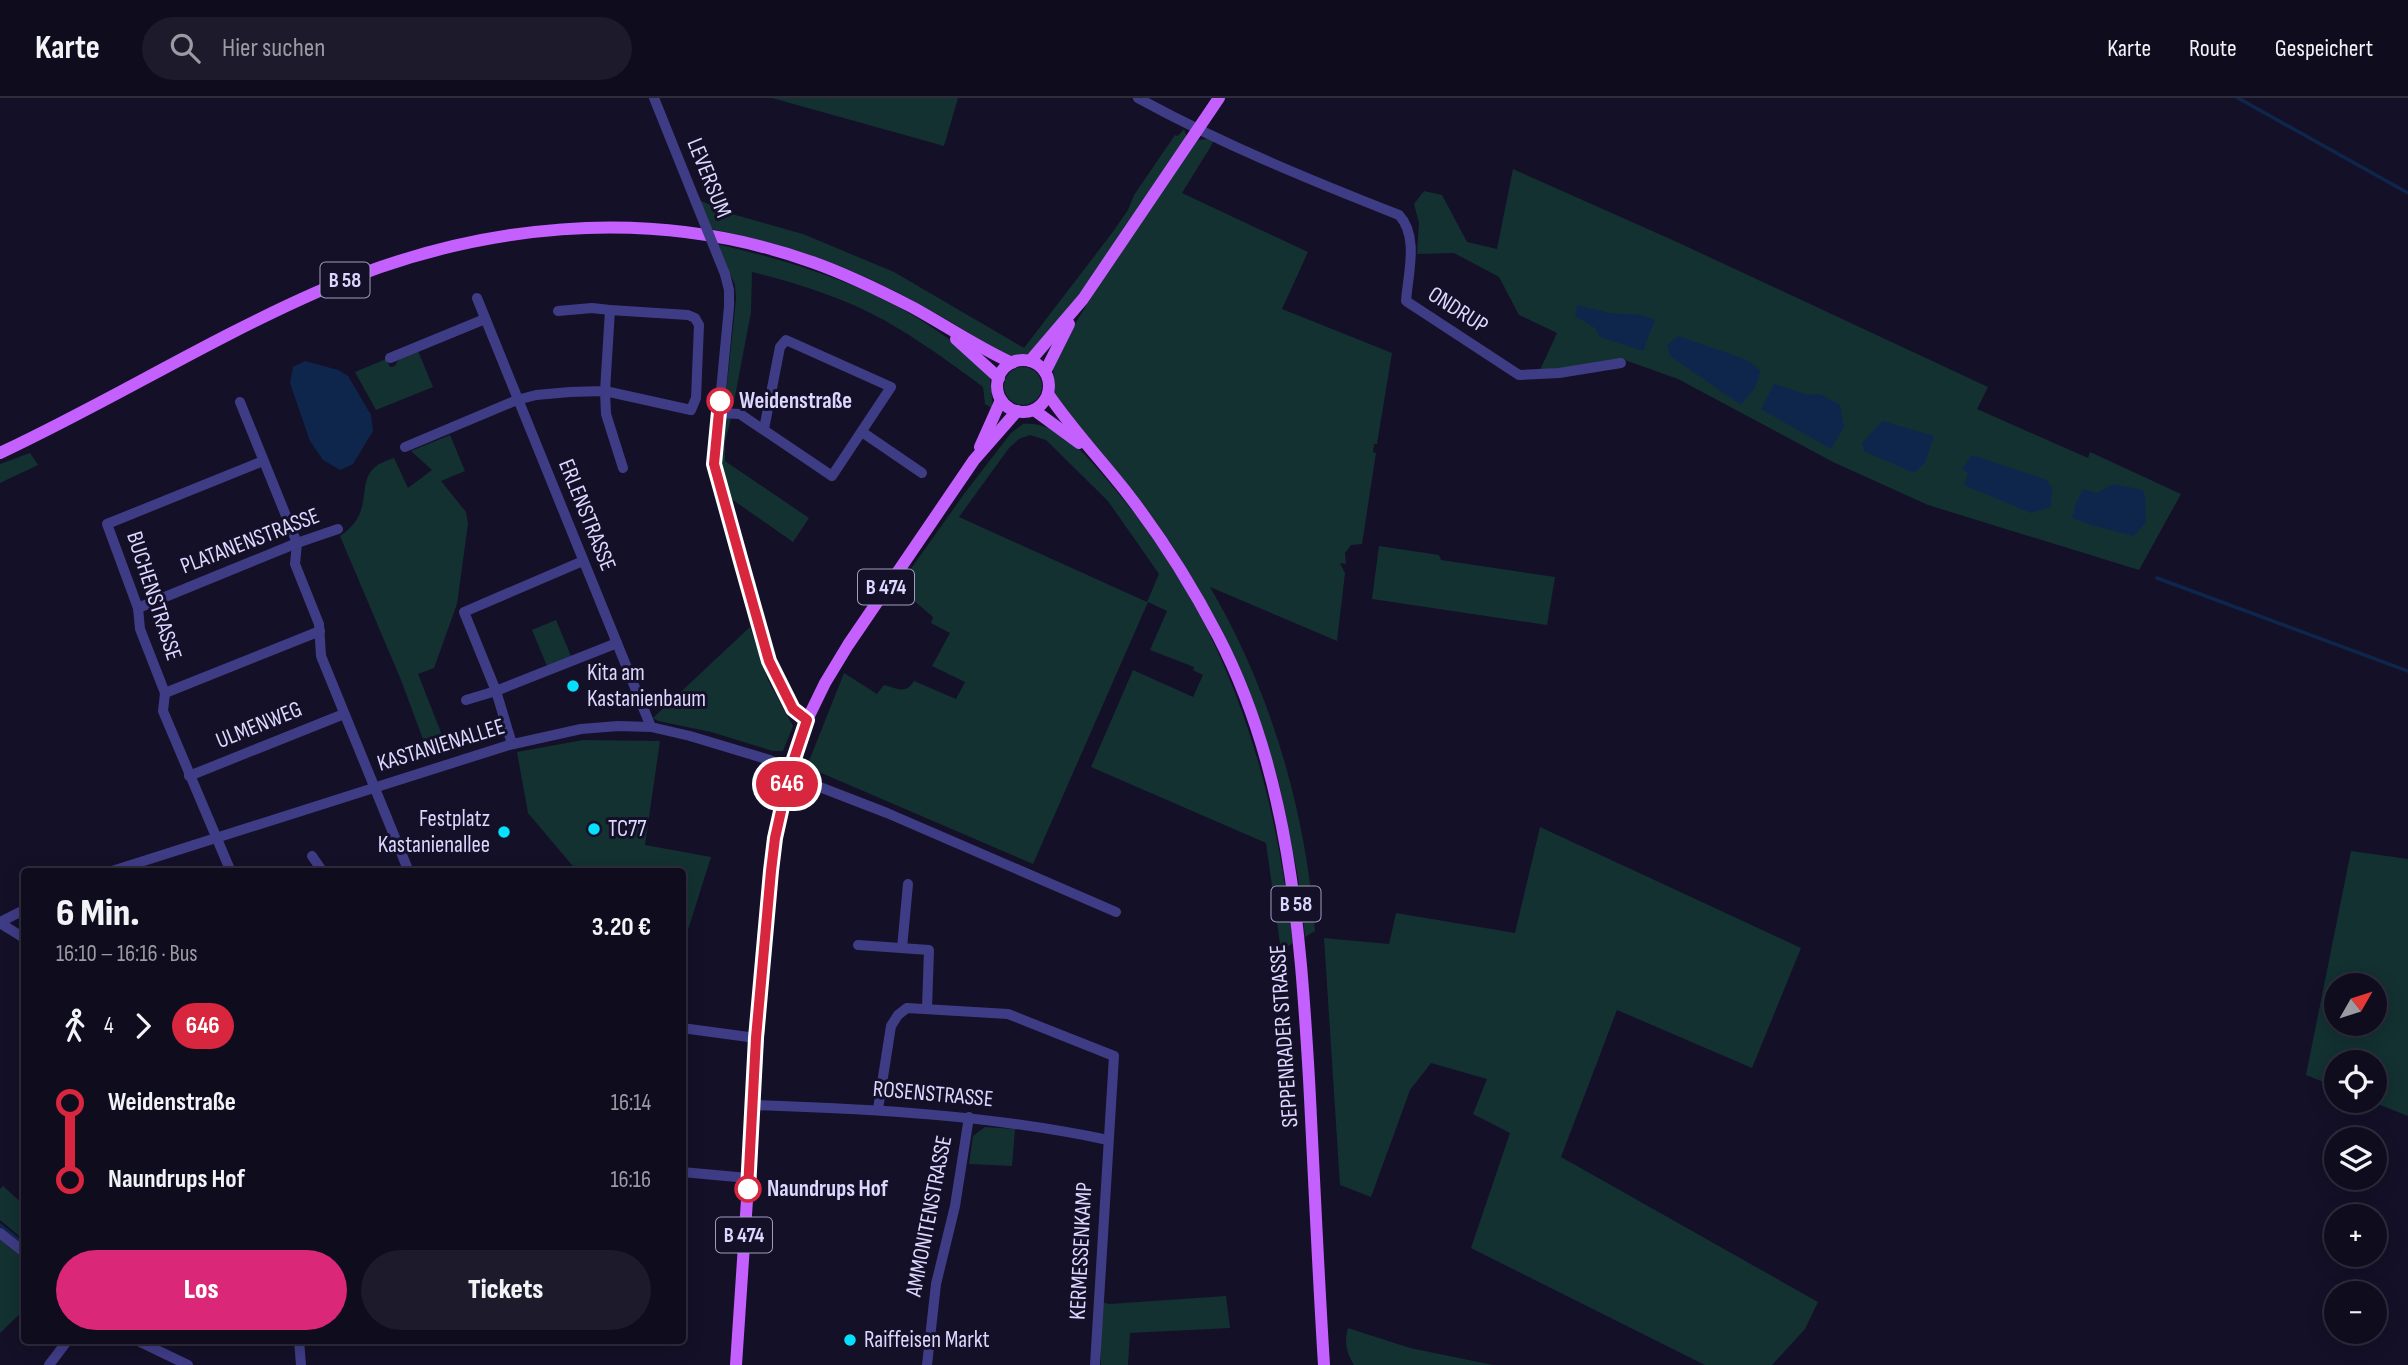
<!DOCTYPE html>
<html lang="de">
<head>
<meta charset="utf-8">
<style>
  :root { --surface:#0f0c1e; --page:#1d1a2b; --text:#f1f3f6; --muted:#9b9ba4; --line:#2f2c3c; --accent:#db2777 }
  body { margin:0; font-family:"Sofia Sans Condensed",sans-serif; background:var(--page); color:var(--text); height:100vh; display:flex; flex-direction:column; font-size:26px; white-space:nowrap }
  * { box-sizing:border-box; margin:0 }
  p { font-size:23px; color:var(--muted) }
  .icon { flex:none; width:38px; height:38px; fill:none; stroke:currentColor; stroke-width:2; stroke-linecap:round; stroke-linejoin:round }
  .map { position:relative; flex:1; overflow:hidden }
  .side { position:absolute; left:21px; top:770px; width:665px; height:476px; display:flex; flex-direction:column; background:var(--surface); border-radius:7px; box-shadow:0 4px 18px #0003,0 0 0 2px var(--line) }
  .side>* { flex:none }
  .badge { padding:0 14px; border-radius:23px; font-size:24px; line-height:46px }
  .needle { width:46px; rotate:51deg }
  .fabs { position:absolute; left:2324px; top:875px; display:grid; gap:14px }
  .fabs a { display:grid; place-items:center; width:63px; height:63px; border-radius:50%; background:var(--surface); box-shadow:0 4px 18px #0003,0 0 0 2px var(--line); font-size:35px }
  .map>.badge { position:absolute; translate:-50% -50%; box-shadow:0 0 0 4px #fff }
  .legs { display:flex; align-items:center; gap:10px; height:77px; padding:0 35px; font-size:23px }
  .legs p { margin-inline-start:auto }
  .summary { display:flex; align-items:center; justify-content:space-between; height:119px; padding:0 35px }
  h1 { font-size:38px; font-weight:800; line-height:52px }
  .cta { display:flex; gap:14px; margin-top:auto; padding:14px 35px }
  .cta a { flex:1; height:80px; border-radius:42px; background:var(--accent); color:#fff; font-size:28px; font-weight:800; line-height:80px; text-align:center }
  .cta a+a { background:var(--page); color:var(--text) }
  ul { padding:0 35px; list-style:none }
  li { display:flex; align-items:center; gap:24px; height:77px; font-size:26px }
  li i { display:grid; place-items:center; width:10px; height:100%; margin:0 9px; background:currentColor }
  li i::after { content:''; width:18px; height:18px; margin:-9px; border:5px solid; border-radius:50%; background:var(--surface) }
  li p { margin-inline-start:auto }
  li:first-child i { background:linear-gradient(#0000 50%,currentColor 0) }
  li:last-child i { background:linear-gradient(currentColor 50%,#0000 0) }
  header { display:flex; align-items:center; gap:42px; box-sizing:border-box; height:98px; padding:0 35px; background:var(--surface); border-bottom:2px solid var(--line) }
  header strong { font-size:33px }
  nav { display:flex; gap:38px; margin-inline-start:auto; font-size:24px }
  .search { width:490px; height:63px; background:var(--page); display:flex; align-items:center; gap:18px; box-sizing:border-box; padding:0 24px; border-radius:38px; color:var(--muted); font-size:26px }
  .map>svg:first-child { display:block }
  .green { fill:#133131; fill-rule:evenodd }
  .water { fill:#0f264c }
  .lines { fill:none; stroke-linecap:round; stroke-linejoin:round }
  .stream { stroke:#0f264c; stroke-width:3.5 }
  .minor { stroke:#3f3c86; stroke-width:10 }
  .major { stroke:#c460fd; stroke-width:12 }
  .minor-bridge { stroke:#3f3c86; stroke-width:10 }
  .line-1-casing { stroke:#fff; stroke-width:16 }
  .line-1 { stroke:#d7263d; stroke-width:10 }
  .stop-1-dot { fill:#fff; stroke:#d7263d; stroke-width:3.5 }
  .poi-dot { fill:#06e0fc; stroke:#141028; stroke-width:2.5 }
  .labels { text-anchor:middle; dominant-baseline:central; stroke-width:6; stroke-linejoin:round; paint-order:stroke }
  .shield { fill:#141028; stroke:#a09bbe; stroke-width:2 }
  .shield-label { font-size:21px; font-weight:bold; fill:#dcd7fe }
  .street-label { font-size:23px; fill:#dcd7fe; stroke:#141028 }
  .stop-label { font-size:23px; font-weight:bold; fill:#dcd7fe; stroke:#141028; text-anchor:start }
  .poi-label { font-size:23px; fill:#dcd7fe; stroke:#141028; text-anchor:start }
</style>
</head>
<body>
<header>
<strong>Karte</strong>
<div class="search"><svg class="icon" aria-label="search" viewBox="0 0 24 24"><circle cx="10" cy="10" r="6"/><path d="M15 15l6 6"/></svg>Hier suchen</div>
<nav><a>Karte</a><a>Route</a><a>Gespeichert</a></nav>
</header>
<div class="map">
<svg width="2408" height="1267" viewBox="0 0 2408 1267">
  <rect width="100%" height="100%" fill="#141028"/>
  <g class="green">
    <polygon points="772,0 958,0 944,48"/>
    <path d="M1184 31 1187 39 1084 190 1033 253 1027 256 1008 258C960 230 912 199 861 177 813 156 762 141 711 131L699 102 732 116 803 136 894 174 1024 250 1112 135 1128 112 1134 97 1175 37 1178 38Z"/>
    <path d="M1207 41 1214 42 1211 48 1182 95 1308 154 1282 211 1392 255 1377 346H1374L1373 354 1376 355 1362 446 1351 447 1345 455 1346 466 1340 465 1345 475 1337 543 1210 489C1271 593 1306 714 1315 833L1305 839 1298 779 1279 685 1258 619 1224 536 1170 444 1143 406 1055 298 1053 269 1056 257 1105 177 1198 42Z"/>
    <polygon points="1513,71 1677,144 1988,289 1977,311 2088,360 2090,354 2181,396 2139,472 1928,407 1833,364 1678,281 1622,261 1539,274 1557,235 1519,217 1499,179 1454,155 1417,156 1419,125 1414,106 1424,93 1442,97 1467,144 1497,151"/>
    <path d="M717 146C803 166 889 193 959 249 970 258 980 269 990 279L993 311 985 306 983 289C951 265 919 242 884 222 844 200 797 185 752 174L751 214 733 309 725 305 736 201 735 187Z"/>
    <polygon points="418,253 433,289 376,312 355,274 386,261 390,269 395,268 398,262"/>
    <circle cx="1023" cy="288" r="19"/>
    <path d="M725 319 731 320 725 344V363L809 420 793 444 730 400 728 391 722 387C720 366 715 339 725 319Z"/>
    <path d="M1023 326C1059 323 1086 357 1108 383 1225 518 1273 671 1293 845L1281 853 1266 745 1091 669 1133 572 1193 599 1203 577 1193 572 1194 569 1150 552 1167 513 1148 504 1033 766 819 674 809 663 844 575 877 596 884 587C896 590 906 597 914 583L956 601 965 584 932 568 950 535 931 525 933 519 898 489 964 396 1011 335ZM1030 337 1046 342 1108 403 1159 476 1147 504 959 419 1009 350 1019 341Z"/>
    <path d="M450 337 465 373 441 383 466 414 468 426 457 506 434 570 418 576 449 655 430 660 401 582 340 438C375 415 356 387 374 370 379 365 388 362 394 360L408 390 432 372 411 353Z"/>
    <polygon points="30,355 38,367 0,385 0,366"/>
    <polygon points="1379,448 1439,457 1441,462 1555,479 1547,527 1372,501"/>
    <polygon points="556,522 571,558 547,568 532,532"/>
    <polygon points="750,529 768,582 793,628 783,653 773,653 711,634 658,623 653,620"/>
    <polygon points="583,642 660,643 645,747 711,759 687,835 683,834 682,774 577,773 528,715 517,654"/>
    <polygon points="1540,729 1801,850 1752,970 1617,912 1561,1059 1818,1204 1805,1231 1772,1267 1705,1267 1471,1150 1510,1035 1473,1016 1487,981 1431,965 1410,992 1371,1099 1340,1087 1324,840 1389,846 1396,815 1515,835"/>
    <path d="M2351 753 2408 761V1018L2370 1003H2375V964H2336V989L2306 977ZM2336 887H2375V926H2336Z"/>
    <polygon points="985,1029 1015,1031 1012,1068 969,1066 973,1038"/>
    <polygon points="3,1088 24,1107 24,1142 0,1122 0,1091"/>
    <polygon points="0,1140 24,1160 24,1212 0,1235"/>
    <polygon points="1226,1198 1230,1230 1130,1235 1128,1267 1101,1267 1101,1204 1109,1206"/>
    <path d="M1348 1230 1410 1250 1493 1267H1354C1346 1254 1344 1244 1348 1230Z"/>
  </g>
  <g class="water">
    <polygon points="1577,207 1609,215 1642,217 1655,222 1643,253 1600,239 1595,230 1575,218"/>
    <polygon points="1678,238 1747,262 1761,273 1755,290 1741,307 1670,258 1667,247"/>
    <polygon points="305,263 338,272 348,278 371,317 373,333 353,366 340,372 323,362 310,343 290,285 293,269"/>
    <polygon points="1774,286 1809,297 1820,296 1840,307 1844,329 1831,351 1761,311"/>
    <polygon points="1882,323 1934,338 1925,365 1914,375 1864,353 1862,345"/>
    <polygon points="1972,357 2045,381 2052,389 2051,409 2031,415 1964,387 1968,375 1962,371"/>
    <path d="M2113 386 2143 392C2148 404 2144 413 2146 425L2133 438 2091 427 2072 420 2076 405 2083 391 2097 395Z"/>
  </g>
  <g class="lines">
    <g class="stream">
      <polyline points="2238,0 2408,95"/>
      <polyline points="2157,480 2408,573"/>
      <polyline points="0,1127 24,1146"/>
    </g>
    <g class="minor">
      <polyline points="654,0 695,102"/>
      <path d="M1138 0C1222 46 1310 82 1399 117 1419 138 1408 176 1406 203L1519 277 1559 275 1621 265"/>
      <polyline points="725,176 729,192 729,209 714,366 769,563 793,611 807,622"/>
      <polyline points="477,200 651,629"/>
      <polyline points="558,213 592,210 610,212"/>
      <polyline points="390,260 485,221"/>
      <polyline points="240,304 297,445 295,466 319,526 321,558 409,774"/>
      <polyline points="719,315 740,316 832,378 891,289 786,242 780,249 764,331"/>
      <polyline points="862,334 922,375"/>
      <polyline points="405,349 517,302 536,297 570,294 605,293 691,312 696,300 699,227 695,220 688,217 610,212 605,293 606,316 623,370"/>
      <polyline points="138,510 297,445 338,431"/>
      <polyline points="165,595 320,533"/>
      <polyline points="466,602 496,593 617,545"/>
      <polyline points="512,646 496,593 464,514 583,463"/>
      <polyline points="189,678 344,616"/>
      <polyline points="312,758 323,774"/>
      <polyline points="109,774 509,647 581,631 618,628 651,629 690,638 770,662 812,686 887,715 1116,814"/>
      <polyline points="231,774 163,613 165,595 140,531 138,510 107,426 263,363"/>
      <polyline points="0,824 24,812"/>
      <polyline points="0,825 24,840"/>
      <polyline points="858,847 929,852 927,910"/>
      <polyline points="902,850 908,786"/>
      <polyline points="682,930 756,940"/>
      <path d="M753 1007C873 1011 990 1017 1108 1042"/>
      <polyline points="878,1011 891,928 898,917 907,910 1008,916 1114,958 1095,1267"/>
      <polyline points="682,1074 748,1080"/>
      <polyline points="0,1135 24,1154"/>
      <polyline points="136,1242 188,1267"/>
      <polyline points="299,1242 301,1267"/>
      <polyline points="49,1267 68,1242"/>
      <polyline points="927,1267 936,1186 955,1108 969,1019"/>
    </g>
    <g class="major">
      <polyline points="956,241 999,280"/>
      <circle cx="1023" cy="288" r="26"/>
      <polyline points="1030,263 1083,201 1219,0"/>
      <polyline points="1045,274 1069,226"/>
      <path d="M1048 296C1072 331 1101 362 1127 395 1162 440 1192 488 1218 538 1289 675 1300 830 1309 981 1314 1076 1318 1172 1324 1267"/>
      <polyline points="1034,312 1079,345"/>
      <polyline points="980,349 1001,302"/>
      <path d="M0 355C107 305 208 242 317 194 473 125 649 106 812 164 846 176 879 192 912 209 945 227 977 249 1012 265"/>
      <polyline points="736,1267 765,832 775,740 790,673 807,622 825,585 848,547 974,362 1017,313"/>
    </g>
    <polyline class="minor-bridge" points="695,102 725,176"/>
  </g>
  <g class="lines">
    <g class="line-1-casing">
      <polyline id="line-1" points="720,303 714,366 742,467 769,563 793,611 807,622 790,673 775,740 771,773 756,940 748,1091"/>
    </g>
    <use href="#line-1" class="line-1"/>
  </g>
  <g class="stop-1-dot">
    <circle cx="720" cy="303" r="12"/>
    <circle cx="748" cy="1091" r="12"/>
  </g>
  <g class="poi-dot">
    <circle cx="573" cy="588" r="7"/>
    <circle cx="594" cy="731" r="7"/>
    <circle cx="504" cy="734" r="7"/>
    <circle cx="850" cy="1242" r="7"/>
  </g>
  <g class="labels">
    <g class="shield">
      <rect x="320.5" y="164.5" width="49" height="35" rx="5"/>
      <rect x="858" y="471.5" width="56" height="35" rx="5"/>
      <rect x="1271.5" y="788.5" width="49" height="35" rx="5"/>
      <rect x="716" y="1119.5" width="56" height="35" rx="5"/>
    </g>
    <g class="shield-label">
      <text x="345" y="182">B 58</text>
      <text x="886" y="489">B 474</text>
      <text x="1296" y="806">B 58</text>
      <text x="744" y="1137">B 474</text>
    </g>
    <g class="street-label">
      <text transform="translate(709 80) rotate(68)">LEVERSUM</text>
      <text transform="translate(1458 212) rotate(33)">ONDRUP</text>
      <text transform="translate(587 417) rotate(68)">ERLENSTRASSE</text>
      <text transform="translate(250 443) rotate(-21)">PLATANENSTRASSE</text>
      <text transform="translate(154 498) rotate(72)">BUCHENSTRASSE</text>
      <text transform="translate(259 627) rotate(-22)">ULMENWEG</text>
      <text transform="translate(441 647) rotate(-17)">KASTANIENALLEE</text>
      <text transform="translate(1284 938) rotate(-94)">SEPPENRADER STRASSE</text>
      <text transform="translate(933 996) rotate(5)">ROSENSTRASSE</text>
      <text transform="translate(929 1118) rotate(-79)">AMMONITENSTRASSE</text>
      <text transform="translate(1081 1153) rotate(-87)">KERMESSENKAMP</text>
    </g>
    <g class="stop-label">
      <text x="739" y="303">Weidenstraße</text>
      <text x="767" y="1091">Naundrups Hof</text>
    </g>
    <g class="poi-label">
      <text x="587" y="575">Kita am<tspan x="587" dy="26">Kastanienbaum</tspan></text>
      <text x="490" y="721" text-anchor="end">Festplatz<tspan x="490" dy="26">Kastanienallee</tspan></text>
      <text x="608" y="731">TC77</text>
      <text x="864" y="1242">Raiffeisen Markt</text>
    </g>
  </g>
</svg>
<div class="fabs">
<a><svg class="needle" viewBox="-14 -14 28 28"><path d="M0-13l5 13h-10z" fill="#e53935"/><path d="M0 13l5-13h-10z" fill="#9b9ba4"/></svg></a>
<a><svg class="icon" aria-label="locate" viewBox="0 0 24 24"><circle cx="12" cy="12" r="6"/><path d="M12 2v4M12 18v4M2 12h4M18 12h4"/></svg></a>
<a><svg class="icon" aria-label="layers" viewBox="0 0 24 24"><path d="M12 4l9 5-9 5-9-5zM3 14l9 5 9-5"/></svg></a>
<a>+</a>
<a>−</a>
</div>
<b class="badge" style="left:787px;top:686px;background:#d7263d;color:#fff">646</b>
<section class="side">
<div class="summary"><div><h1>6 Min.</h1><p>16:10 – 16:16 · Bus</p></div><b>3.20 €</b></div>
<div class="legs"><svg class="icon" aria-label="walk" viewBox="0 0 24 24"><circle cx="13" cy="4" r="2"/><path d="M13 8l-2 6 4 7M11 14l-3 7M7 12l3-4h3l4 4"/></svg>4<svg class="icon" aria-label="forward" viewBox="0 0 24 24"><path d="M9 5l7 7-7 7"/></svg><b class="badge" style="background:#d7263d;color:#fff">646</b></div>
<ul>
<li><i style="color:#d7263d"></i><b>Weidenstraße</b><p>16:14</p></li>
<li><i style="color:#d7263d"></i><b>Naundrups Hof</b><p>16:16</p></li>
</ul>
<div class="cta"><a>Los</a><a>Tickets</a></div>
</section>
</div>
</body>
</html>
